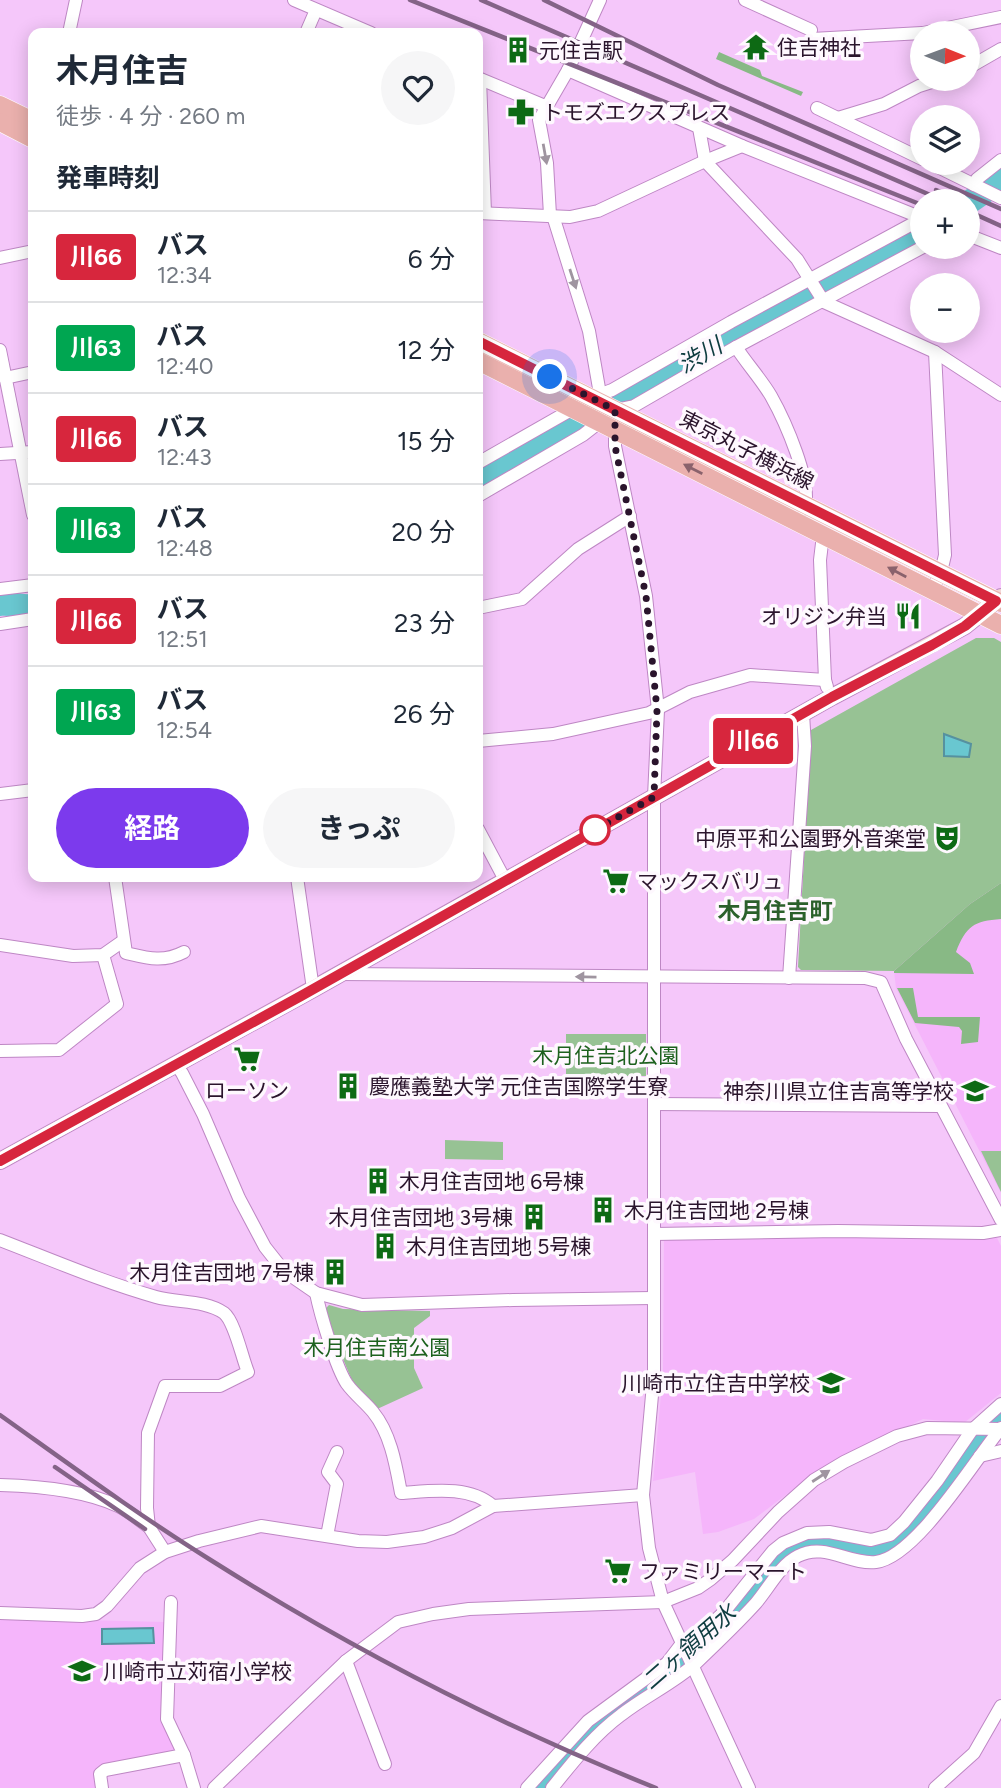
<!DOCTYPE html>
<html lang="ja">
<head>
<meta charset="utf-8">
<style>
  :root { --surface:#fff; --page:#f6f6f7; --text:#1f2937; --muted:#747a83; --line:#e0e1e3; --accent:#7c3aed }
  body { margin:0; font-family:Figtree,"Noto Sans JP",sans-serif; background:var(--page); color:var(--text); height:100vh; display:flex; flex-direction:column; font-size:26px; white-space:nowrap }
  * { box-sizing:border-box; margin:0 }
  p { font-size:23px; color:var(--muted) }
  .icon { flex:none; width:38px; height:38px; fill:none; stroke:currentColor; stroke-width:2; stroke-linecap:round; stroke-linejoin:round }
  .map { position:relative; flex:1; overflow:hidden }
  .panel { position:absolute; left:28px; top:28px; width:455px; height:854px; display:flex; flex-direction:column; background:var(--surface); border-radius:14px; box-shadow:0 4px 18px #0003 }
  .panel>* { flex:none }
  .badge { padding:0 14px; border-radius:5px; font-size:24px; line-height:46px }
  .needle { width:46px; rotate:91deg }
  .controls { position:absolute; left:910px; top:21px; display:grid; gap:14px }
  .controls a { display:grid; place-items:center; width:70px; height:70px; border-radius:50%; background:var(--surface); box-shadow:0 4px 18px #0003; font-size:35px }
  .you { position:absolute; width:35px; height:35px; margin:-18px; border:5px solid #fff; border-radius:50%; background:#1a73e8; box-shadow:0 0 0 10px #1a73e833 }
  .map>.badge { position:absolute; translate:-50% -50%; box-shadow:0 0 0 4px #fff }
  h2 { padding:0 28px; font-size:26px; line-height:63px }
  .round { display:grid; place-items:center; flex:none; width:74px; height:74px; border-radius:37px; background:var(--page) }
  .head { display:flex; align-items:center; justify-content:space-between; height:119px; padding:0 28px }
  h1 { font-size:33px; font-weight:700; line-height:52px }
  .button { display:flex; gap:14px; margin-top:auto; padding:14px 28px }
  .button a { flex:1; height:80px; border-radius:42px; background:var(--accent); color:#fff; font-size:28px; font-weight:700; line-height:80px; text-align:center }
  .button a+a { background:var(--page); color:var(--text) }
  ul { padding:0; list-style:none }
  li { display:flex; align-items:center; gap:21px; height:91px; padding:0 28px; border-top:2px solid var(--line) }
  li div { flex:1 }
  li b { display:block; font-size:26px }
  li em { font-style:normal }
  li .badge { min-width:77px; font-weight:700; text-align:center }
  .map>svg:first-child { display:block }
  .built { fill:#f5b5fb }
  .green { fill:#97c294 }
  .forest { fill:#88b985 }
  .water { fill:#69c7d0; stroke:#56919f; stroke-width:2 }
  .lines { fill:none; stroke-linecap:round; stroke-linejoin:round }
  .river { stroke:#69c7d0; stroke-width:24 }
  .street-casing { stroke:#be87c4; stroke-width:14 }
  .secondary-casing { stroke:#be87c4; stroke-width:18 }
  .primary-casing { stroke:#fff; stroke-width:19 }
  .street { stroke:#fff; stroke-width:12 }
  .secondary { stroke:#f4d7d6; stroke-width:16 }
  .primary { stroke:#eab0ad; stroke-width:18 }
  .rail { stroke:#846387; stroke-width:4.5 }
  .oneway { fill:#9f95a0 }
  .oneway2 { fill:#8a626c }
  .line-casing { stroke:#fff; stroke-width:16 }
  .line { stroke:#d7263d; stroke-width:10 }
  .walk { stroke:#2a142c; stroke-width:7; stroke-dasharray:0 12.6 }
  .stop-dot { fill:#fff; stroke:#d7263d; stroke-width:3.5 }
  .labels { text-anchor:middle; dominant-baseline:central; stroke-width:7; stroke-linejoin:round; paint-order:stroke }
  .poi-label { font-size:21px; fill:#2a142c; stroke:#fef8fe; text-anchor:start }
  .street-label { font-size:21px; fill:#2a142c; stroke:#fef8fe }
  .park-label { font-size:21px; fill:#1d611e; stroke:#fef8fe }
  .water-label { font-size:23px; font-style:italic; fill:#0e3c40; stroke:#fef8fe }
  .neighbourhood-label { font-size:23px; font-weight:bold; fill:#2b602b; stroke:#fef8fe }
</style>
</head>
<body>
<div class="map">
<svg width="1001" height="1788" viewBox="0 0 1001 1788">
  <rect width="100%" height="100%" fill="#f5c7fa"/>
  <g class="built">
    <polygon points="1001,883 1001,1193 896,988 894,971"/>
    <polygon points="664,1236 997,1238 1001,1246 1001,1393 964,1423 923,1419 820,1469 754,1519 718,1532 703,1534 695,1472 653,1481 663,1373"/>
    <polygon points="0,1618 165,1622 164,1719 177,1748 175,1752 105,1766 99,1788 0,1788"/>
  </g>
  <g class="green">
    <polygon points="976,638 994,638 1001,642 1001,883 970,904 894,971 801,970 798,967 811,730"/>
    <rect x="566" y="1034" width="80" height="42"/>
    <polygon points="445,1140 503,1142 503,1160 445,1159"/>
    <polygon points="1001,1151 1001,1192 981,1151"/>
    <polygon points="329,1305 343,1309 430,1311 430,1316 414,1328 414,1368 423,1388 375,1410 353,1383 323,1311"/>
  </g>
  <g class="forest">
    <polygon points="719,52 760,70 762,76 803,92 801,96 716,59"/>
    <path d="M1001 883V919C974 921 966 926 956 952L970 963 974 974 894 973V971L970 904Z"/>
    <polygon points="897,988 913,988 918,1017 980,1017 978,1042 961,1044 962,1031 959,1027 915,1023"/>
  </g>
  <g class="water">
    <polygon points="944,734 971,744 969,757 944,756"/>
    <polygon points="153,1628 154,1643 102,1644 102,1629"/>
  </g>
  <g class="lines">
    <g class="river">
      <polyline points="968,203 1001,180"/>
      <polyline points="478,481 922,229"/>
      <path d="M0 604C12 602 21 608 33 606"/>
      <path d="M540 1788 597 1724 666 1672 723 1624 783 1552C803 1540 823 1538 846 1544 856 1547 866 1553 877 1551 911 1545 972 1444 1001 1416"/>
    </g>
    <g class="street-casing">
      <g id="street">
        <polyline points="294,0 371,33"/>
        <polyline points="600,0 568,70 539,120 547,163 550,215 554,219 589,331 600,394 615,410 615,446 646,596 658,710 654,797 654,1373 643,1495 649,1548 663,1602 749,1788"/>
        <polyline points="745,0 811,30"/>
        <polyline points="69,33 76,0"/>
        <polyline points="306,33 316,10"/>
        <polyline points="923,33 1001,17"/>
        <polyline points="812,39 922,33"/>
        <polyline points="968,68 1001,49"/>
        <polyline points="568,70 742,146 922,218"/>
        <polyline points="478,78 545,106"/>
        <polyline points="480,79 485,213"/>
        <polyline points="817,108 922,159"/>
        <polyline points="838,118 884,104 919,86 941,79"/>
        <polyline points="699,128 705,161 797,259 824,302 935,352 1001,395"/>
        <polyline points="930,163 1001,198"/>
        <polyline points="974,185 977,179 1001,160"/>
        <polyline points="478,213 570,217 598,211 705,161 742,146"/>
        <polyline points="968,235 1001,248"/>
        <polyline points="0,258 33,251"/>
        <path d="M736 347C747 364 761 379 771 396 784 419 814 485 804 509"/>
        <polyline points="0,350 33,515"/>
        <polyline points="5,378 33,372"/>
        <polyline points="593,397 612,390 731,322 914,223 917,216"/>
        <polyline points="0,454 33,452"/>
        <polyline points="478,463 578,406"/>
        <polyline points="478,496 583,435 615,410 634,406 736,347 923,247"/>
        <polyline points="823,535 820,560 825,680 827,687"/>
        <polyline points="0,589 33,585"/>
        <polyline points="932,590 941,572 945,555 935,352"/>
        <polyline points="478,608 522,599 578,549 630,516"/>
        <polyline points="0,624 33,619"/>
        <polyline points="478,741 553,734 649,713 690,692 750,675 825,680"/>
        <polyline points="0,794 33,790"/>
        <polyline points="478,829 505,880"/>
        <path d="M115 877 126 953C147 958 163 963 184 952"/>
        <polyline points="297,877 313,989"/>
        <polyline points="0,945 73,956 103,955 123,941"/>
        <polyline points="340,974 865,978 881,982 906,1039 1001,1220"/>
        <polyline points="789,978 805,746 803,714"/>
        <polyline points="0,1051 59,1050 117,1004 103,955"/>
        <polyline points="176,1065 182,1073 203,1114 239,1198 265,1247 284,1271 316,1293 362,1305 513,1300 653,1298"/>
        <polyline points="654,1104 940,1106"/>
        <polyline points="654,1234 838,1231 983,1233 1001,1230"/>
        <path d="M0 1240C52 1260 103 1282 156 1297 178 1303 205 1300 224 1313 235 1322 242 1358 248 1372L220 1386H165L148 1433 147 1508 149 1527 165 1552"/>
        <path d="M316 1293C320 1313 336 1368 347 1384 355 1395 365 1402 373 1412 391 1434 396 1466 401 1493 431 1491 469 1485 493 1506"/>
        <polyline points="980,1456 1001,1451"/>
        <path d="M0 1485C36 1486 84 1490 118 1506 129 1511 139 1520 149 1527"/>
        <polyline points="327,1536 337,1484 328,1472 337,1452"/>
        <polyline points="171,1602 167,1719 184,1755 194,1788"/>
        <polyline points="0,1613 82,1616 96,1614 107,1606 140,1568 165,1552 199,1541 261,1526 358,1541 387,1542 424,1537 452,1528 493,1506 643,1495"/>
        <polyline points="346,1661 385,1764"/>
        <polyline points="102,1788 100,1774 105,1770 184,1755"/>
        <polyline points="214,1788 346,1661 398,1622 433,1614 469,1609 663,1602 698,1588 711,1579 733,1560 778,1512 814,1480 844,1462 897,1436 927,1428 1001,1429"/>
        <polyline points="527,1788 588,1721 667,1663 683,1642 704,1631 724,1612 773,1551 783,1543 807,1533 829,1532 871,1540 890,1535 904,1522 937,1481 972,1430 1001,1404"/>
        <path d="M552 1788C573 1762 594 1735 621 1715 645 1696 674 1683 696 1663 716 1644 737 1624 756 1603 769 1588 780 1565 798 1556 825 1542 849 1565 876 1562 916 1557 974 1461 1001 1428"/>
        <polyline points="935,1788 974,1753 1001,1706"/>
      </g>
    </g>
    <g class="secondary-casing">
      <polyline id="secondary" points="0,1161 313,989 832,697 965,626 1001,597"/>
    </g>
    <g class="primary-casing">
      <g id="primary">
        <polyline points="0,105 33,121"/>
        <polyline points="0,122 33,139"/>
        <polyline points="478,341 1001,603"/>
        <polyline points="478,361 1001,625"/>
      </g>
    </g>
    <use href="#street" class="street"/>
    <use href="#secondary" class="secondary"/>
    <use href="#primary" class="primary"/>
    <g class="rail">
      <polyline points="410,0 922,205"/>
      <polyline points="481,0 944,201"/>
      <polyline points="544,0 718,85 1001,209"/>
      <polyline points="936,190 961,201"/>
      <polyline points="968,211 1001,226"/>
      <path d="M0 1415C69 1464 137 1514 209 1559 350 1648 501 1726 656 1788"/>
      <polyline points="55,1467 145,1529"/>
    </g>
  </g>
  <defs><path id="oneway-solid" d="M-6-.8H1V-3.2L6.5 0L1 3.2V.8H-6Z" transform="scale(1.75)"/></defs>
  <g class="oneway">
    <use href="#oneway-solid" transform="translate(545 154) rotate(80)"/>
    <use href="#oneway-solid" transform="translate(573 279) rotate(72)"/>
    <use href="#oneway-solid" transform="translate(586 977) rotate(-179)"/>
    <use href="#oneway-solid" transform="translate(821 1476) rotate(-33)"/>
  </g>
  <g class="oneway2">
    <use href="#oneway-solid" transform="translate(693 469) rotate(-153)"/>
    <use href="#oneway-solid" transform="translate(897 572) rotate(-152)"/>
  </g>
  <g class="lines">
    <g class="line-casing">
      <polyline id="line" points="0,1161 301,996 832,697 932,645 965,626 996,601 478,341"/>
    </g>
    <use href="#line" class="line"/>
    <polyline class="walk" points="550,377 615,410 615,446 646,596 657,710 654,797 593,831 595,830"/>
  </g>
  <defs>
    <g id="temple-bare" transform="scale(2.1)"><path d="M0-6L5-2H3V0L6.5 2.5H4V6H1.5V3h-3V6H-4V2.5H-6.5L-3 0V-2H-5Z" fill="#0d6a14" stroke="#fef8fe" stroke-width="2.5" paint-order="stroke"/></g>
    <g id="building-bare" transform="scale(2.1)"><path d="M-4-6H4V6H1V3H-1V6H-4ZM-2.5-4.3h1.7v1.8h-1.7ZM.8-4.3h1.7v1.8H.8ZM-2.5-1h1.7V.8h-1.7ZM.8-1h1.7V.8H.8Z" fill="#0d6a14" stroke="#fef8fe" stroke-width="2.5" paint-order="stroke"/></g>
    <g id="pharmacy-bare" transform="scale(2.1)"><path d="M-2-6h4v4h4v4h-4v4h-4v-4h-4v-4h4Z" fill="#0d6a14" stroke="#fef8fe" stroke-width="2.5" paint-order="stroke"/></g>
    <g id="restaurant-bare" transform="scale(2.1)"><path d="M-5-6h1v4h1v-4h1v4h1v-4h1v5L-1.5 .5V6h-2V.5L-5-1ZM5-6V6H3V1.5H1.5Q1.5-4 5-6Z" fill="#0d6a14" stroke="#fef8fe" stroke-width="2.5" paint-order="stroke"/></g>
    <g id="theatre-bare" transform="scale(2.1)"><path d="M-5-5.5Q0-4 5-5.5V0Q5 5 0 6Q-5 5-5 0ZM-3.3-2.5H-1v1.5H-3.3ZM1-2.5H3.3v1.5H1ZM-2.8 1Q0 5.5 2.8 1Z" fill="#0d6a14" stroke="#fef8fe" stroke-width="2.5" paint-order="stroke"/></g>
    <g id="supermarket-bare" transform="scale(2.1)"><path d="M-6-5.5h2.5l.6 2H6L4.5 2H-2.5L-4.4-4H-6ZM-1.5 3.2a1.3 1.3 0 1 0 .1 0ZM3 3.2a1.3 1.3 0 1 0 .1 0Z" fill="#0d6a14" stroke="#fef8fe" stroke-width="2.5" paint-order="stroke"/></g>
    <g id="school-bare" transform="scale(2.1)"><path d="M0-5L7-2L0 1L-7-2ZM-4 1L0 2.5L4 1V4Q0 6-4 4Z" fill="#0d6a14" stroke="#fef8fe" stroke-width="2.5" paint-order="stroke"/></g>
  </defs>
  <g fill-rule="evenodd">
    <use href="#temple-bare" x="756" y="47"/>
    <use href="#building-bare" x="518" y="50"/>
    <use href="#pharmacy-bare" x="521" y="112"/>
    <use href="#restaurant-bare" x="908" y="616"/>
    <use href="#theatre-bare" x="947" y="838"/>
    <use href="#supermarket-bare" x="616" y="881"/>
    <use href="#supermarket-bare" x="247" y="1059"/>
    <use href="#building-bare" x="348" y="1086"/>
    <use href="#school-bare" x="975" y="1091"/>
    <use href="#building-bare" x="378" y="1181"/>
    <use href="#building-bare" x="603" y="1210"/>
    <use href="#building-bare" x="534" y="1217"/>
    <use href="#building-bare" x="385" y="1246"/>
    <use href="#building-bare" x="335" y="1272"/>
    <use href="#school-bare" x="831" y="1383"/>
    <use href="#supermarket-bare" x="618" y="1571"/>
    <use href="#school-bare" x="82" y="1671"/>
  </g>
  <circle class="stop-dot" cx="595" cy="830" r="14"/>
  <g class="labels">
    <g class="poi-label">
      <text x="777" y="47">住吉神社</text>
      <text x="539" y="50">元住吉駅</text>
      <text x="542" y="112">トモズエクスプレス</text>
      <text x="887" y="616" text-anchor="end">オリジン弁当</text>
      <text x="926" y="838" text-anchor="end">中原平和公園野外音楽堂</text>
      <text x="637" y="881">マックスバリュ</text>
      <text x="369" y="1086">慶應義塾大学 元住吉国際学生寮</text>
      <text x="247" y="1090" text-anchor="middle">ローソン</text>
      <text x="954" y="1091" text-anchor="end">神奈川県立住吉高等学校</text>
      <text x="399" y="1181">木月住吉団地 6号棟</text>
      <text x="624" y="1210">木月住吉団地 2号棟</text>
      <text x="513" y="1217" text-anchor="end">木月住吉団地 3号棟</text>
      <text x="406" y="1246">木月住吉団地 5号棟</text>
      <text x="314" y="1272" text-anchor="end">木月住吉団地 7号棟</text>
      <text x="810" y="1383" text-anchor="end">川崎市立住吉中学校</text>
      <text x="639" y="1571">ファミリーマート</text>
      <text x="103" y="1671">川崎市立苅宿小学校</text>
    </g>
    <g class="street-label">
      <text transform="translate(747 450) rotate(27)">東京丸子横浜線</text>
    </g>
    <g class="park-label">
      <text x="606" y="1055">木月住吉北公園</text>
      <text x="377" y="1347">木月住吉南公園</text>
    </g>
    <g class="water-label">
      <text transform="translate(700 355) rotate(-30)">渋川</text>
      <text transform="translate(689 1647) rotate(-41)">二ヶ領用水</text>
    </g>
    <g class="neighbourhood-label">
      <text x="775" y="911">木月住吉町</text>
    </g>
  </g>
</svg>
<div class="controls">
<a><svg class="needle" viewBox="-14 -14 28 28"><path d="M0-13l5 13h-10z" fill="#e53935"/><path d="M0 13l5-13h-10z" fill="#747a83"/></svg></a>
<a><svg class="icon" aria-label="layers" viewBox="0 0 24 24"><path d="M12 4l9 5-9 5-9-5zM3 14l9 5 9-5"/></svg></a>
<a>+</a>
<a>−</a>
</div>
<div class="you" style="left:550px;top:377px"></div>
<b class="badge" style="left:753px;top:741px;background:#d7263d;color:#fff">川66</b>
<section class="panel">
<div class="head"><div><h1>木月住吉</h1><p>徒歩 · 4 分 · 260 m</p></div><a class="round"><svg class="icon" aria-label="heart" viewBox="0 0 24 24"><path d="M12 20l-8-8c-3-5 5-10 8-4 3-6 11-1 8 4z"/></svg></a></div>
<h2>発車時刻</h2>
<ul>
<li><span class="badge" style="background:#d7263d;color:#fff">川66</span><div><b>バス</b><p>12:34</p></div><em>6 分</em></li>
<li><span class="badge" style="background:#00a651;color:#fff">川63</span><div><b>バス</b><p>12:40</p></div><em>12 分</em></li>
<li><span class="badge" style="background:#d7263d;color:#fff">川66</span><div><b>バス</b><p>12:43</p></div><em>15 分</em></li>
<li><span class="badge" style="background:#00a651;color:#fff">川63</span><div><b>バス</b><p>12:48</p></div><em>20 分</em></li>
<li><span class="badge" style="background:#d7263d;color:#fff">川66</span><div><b>バス</b><p>12:51</p></div><em>23 分</em></li>
<li><span class="badge" style="background:#00a651;color:#fff">川63</span><div><b>バス</b><p>12:54</p></div><em>26 分</em></li>
</ul>
<div class="button"><a>経路</a><a>きっぷ</a></div>
</section>
</div>
</body>
</html>
